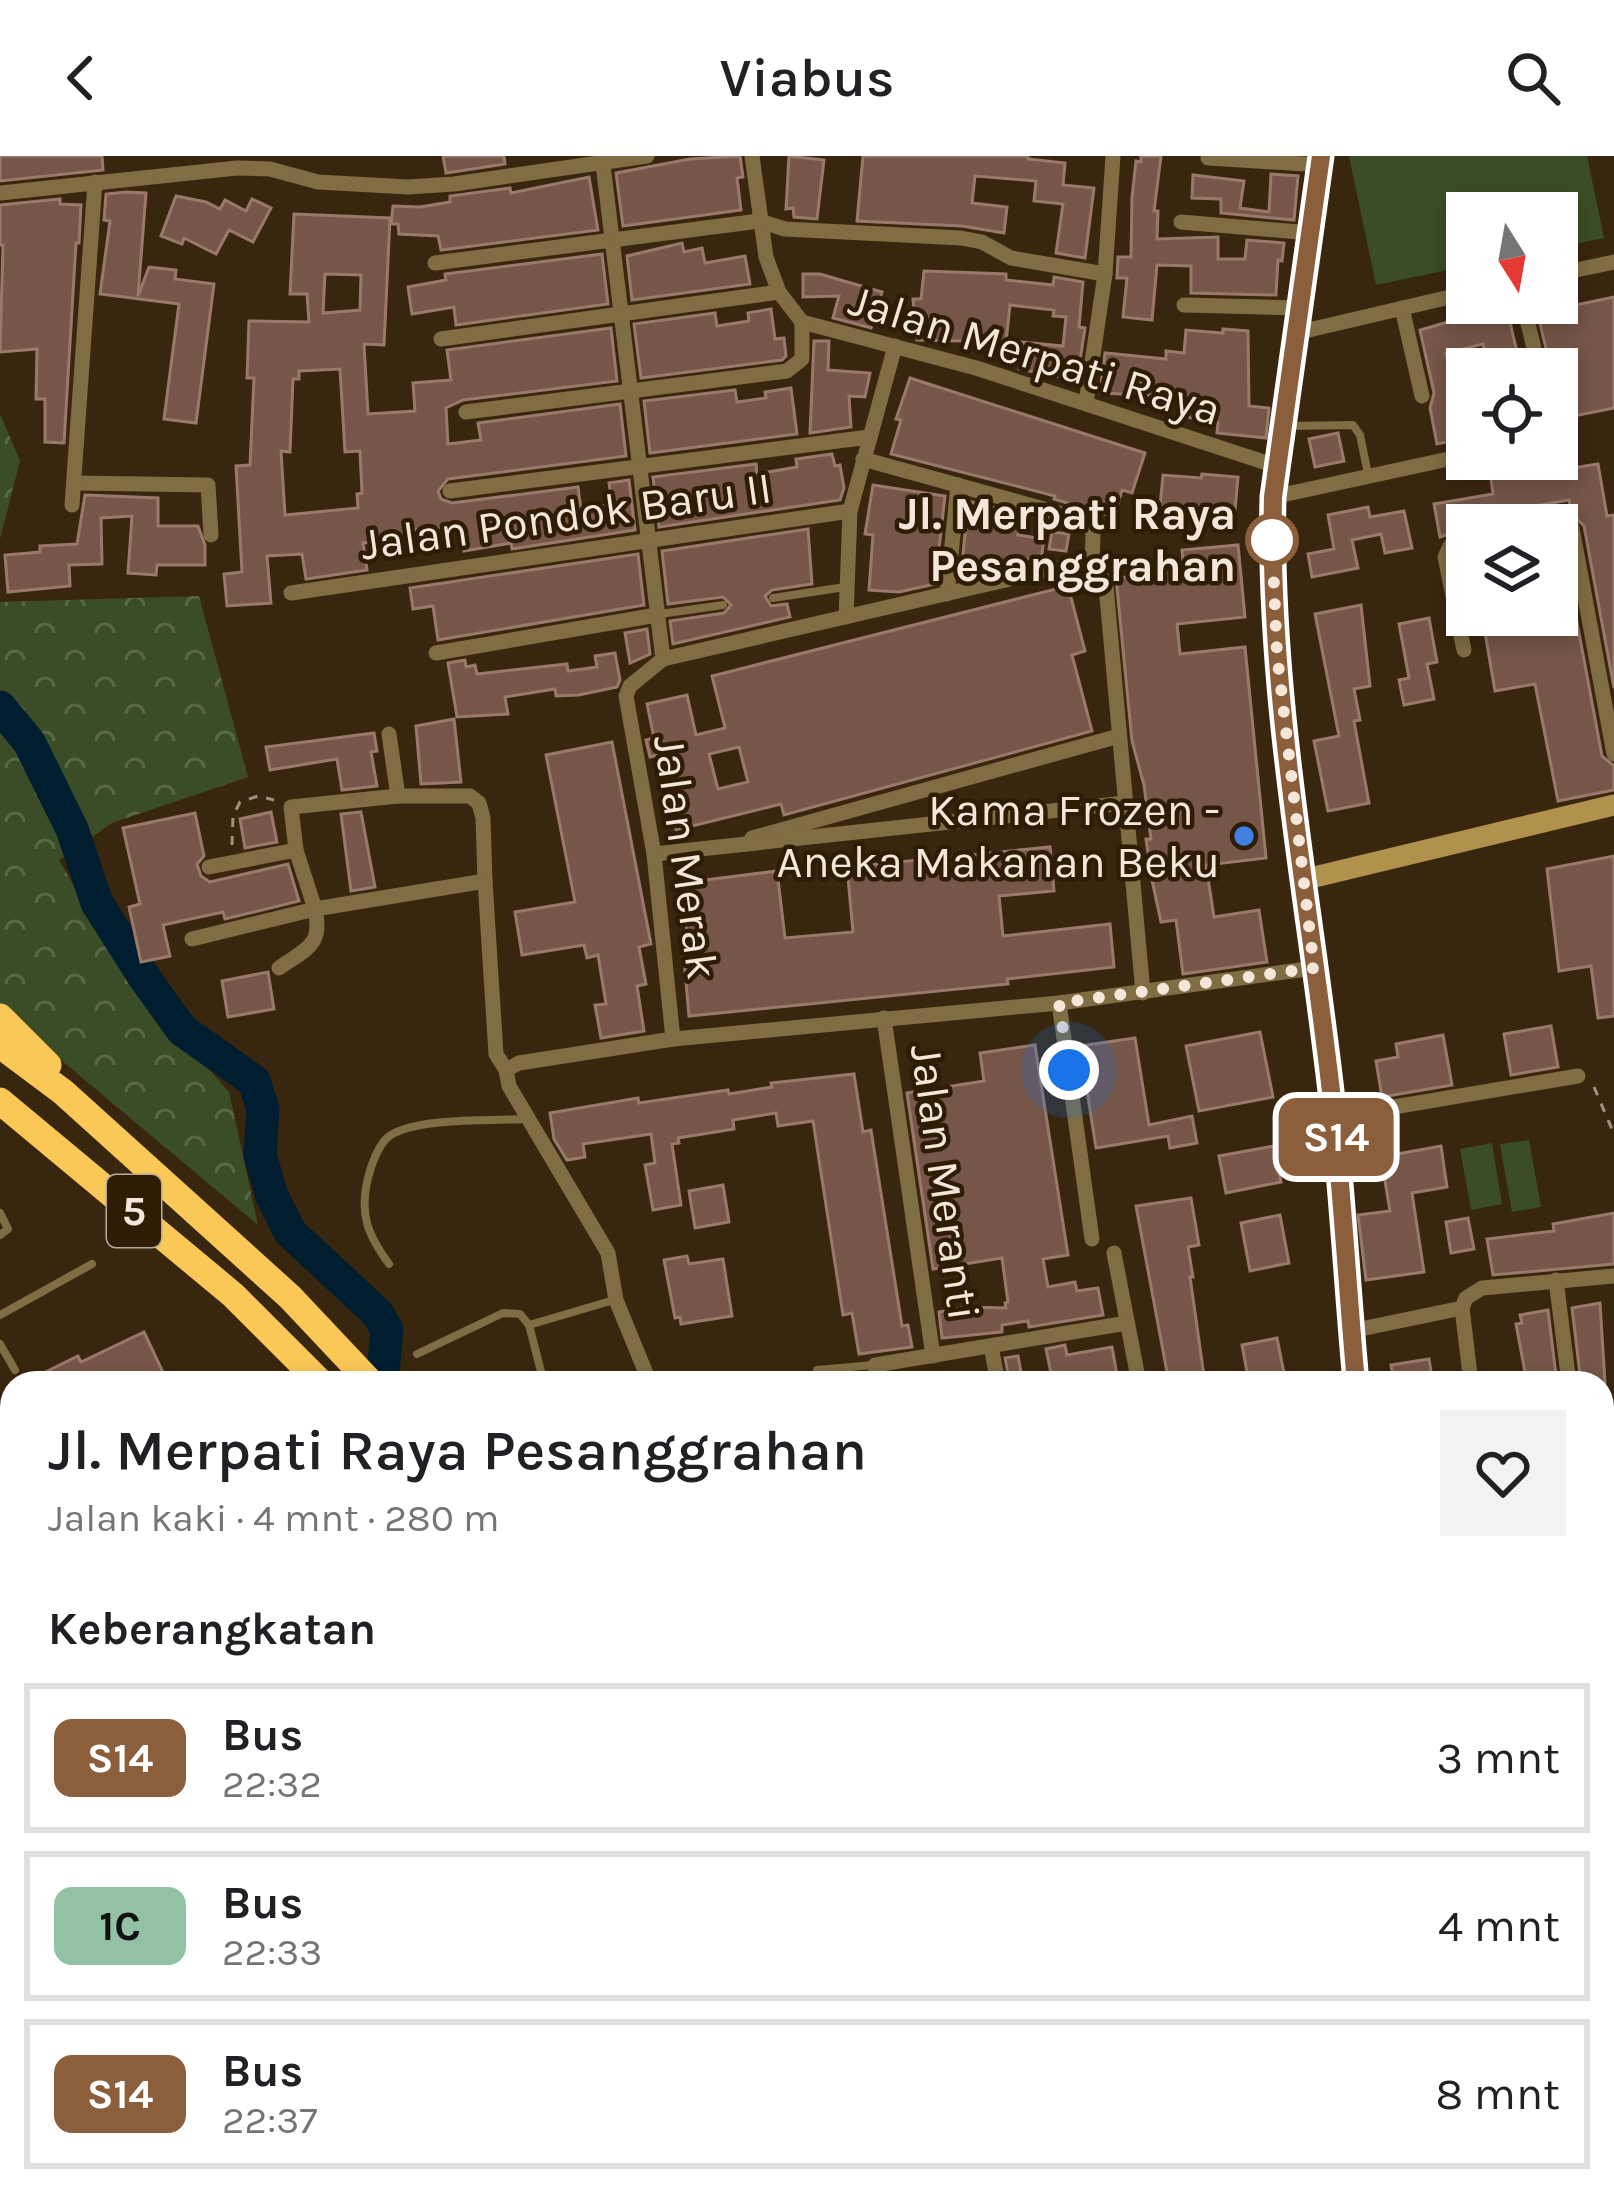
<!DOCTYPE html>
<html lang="id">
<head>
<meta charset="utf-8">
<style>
  :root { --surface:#fff; --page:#f2f2f2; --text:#202124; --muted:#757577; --line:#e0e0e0 }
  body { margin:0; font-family:Karla,sans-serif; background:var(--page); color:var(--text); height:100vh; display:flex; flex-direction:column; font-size:45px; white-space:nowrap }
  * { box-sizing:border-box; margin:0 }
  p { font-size:39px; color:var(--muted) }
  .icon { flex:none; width:66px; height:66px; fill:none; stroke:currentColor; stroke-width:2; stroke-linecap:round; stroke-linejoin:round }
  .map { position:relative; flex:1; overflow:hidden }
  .panel { position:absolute; left:0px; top:1215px; width:1614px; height:840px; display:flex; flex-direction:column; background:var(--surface); border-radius:36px 36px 0 0; box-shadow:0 6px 18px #0003 }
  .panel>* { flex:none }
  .badge { padding:0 24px; border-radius:18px; font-size:42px; line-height:78px }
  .needle { width:78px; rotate:169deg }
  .buttons { position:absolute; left:1446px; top:36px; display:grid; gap:24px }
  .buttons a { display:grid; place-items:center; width:132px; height:132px; border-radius:0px; background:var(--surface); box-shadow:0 6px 18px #0003; font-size:60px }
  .you { position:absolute; width:60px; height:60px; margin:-30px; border:9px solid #fff; border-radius:50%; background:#1a73e8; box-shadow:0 0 0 18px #1a73e833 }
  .map>.badge { position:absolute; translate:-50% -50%; box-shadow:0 0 0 6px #fff }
  h2 { padding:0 48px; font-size:45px; line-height:108px }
  .round { display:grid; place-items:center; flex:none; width:126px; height:126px; border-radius:0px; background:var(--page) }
  .headline { display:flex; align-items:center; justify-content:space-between; height:204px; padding:0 48px }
  h1 { font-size:57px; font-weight:600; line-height:90px }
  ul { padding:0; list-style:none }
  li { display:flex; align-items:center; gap:36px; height:150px; margin:0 24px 18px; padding:0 24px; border:6px solid var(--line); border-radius:0px }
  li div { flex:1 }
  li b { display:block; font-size:45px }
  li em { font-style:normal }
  li .badge { min-width:132px; font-weight:700; text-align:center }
  header { display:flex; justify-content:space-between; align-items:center; height:156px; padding:0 48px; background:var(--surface); font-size:54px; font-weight:600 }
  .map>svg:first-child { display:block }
  .green { fill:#3b4d26 }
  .forest { fill:url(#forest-crowns) }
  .cemetery { fill:url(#cemetery-stones) }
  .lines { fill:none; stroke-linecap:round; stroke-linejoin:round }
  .river { stroke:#001e2f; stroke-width:33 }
  .building { fill:#755648; stroke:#9a796b; stroke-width:3; fill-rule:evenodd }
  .path { stroke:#a0907d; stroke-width:3; stroke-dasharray:9 9; stroke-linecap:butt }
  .lane { stroke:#806d43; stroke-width:8 }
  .street { stroke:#806d43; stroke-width:15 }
  .secondary { stroke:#b1924d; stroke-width:21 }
  .primary { stroke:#d7ae53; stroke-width:24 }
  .highway { stroke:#fac857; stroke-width:27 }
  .line-casing { stroke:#fff; stroke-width:27 }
  .line { stroke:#8b5e3c; stroke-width:18 }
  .walk { stroke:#f4e7d9; stroke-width:12; stroke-dasharray:0 21.6 }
  .stop-dot { fill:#fff; stroke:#8b5e3c; stroke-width:6 }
  .shop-dot { fill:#3f7fe0; stroke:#2f1c04; stroke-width:4.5 }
  .labels { text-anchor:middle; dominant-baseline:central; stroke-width:9; stroke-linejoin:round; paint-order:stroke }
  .shield { fill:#2f1c04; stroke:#b9aa99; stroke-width:3 }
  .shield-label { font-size:42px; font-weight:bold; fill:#f4e7d9 }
  .street-label { font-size:45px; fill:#f4e7d9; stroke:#2f1c04 }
  .stop-label { font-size:45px; font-weight:bold; fill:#f4e7d9; stroke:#2f1c04; text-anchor:end }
  .poi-label { font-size:45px; fill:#f4e7d9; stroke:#2f1c04; text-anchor:end }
</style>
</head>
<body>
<header><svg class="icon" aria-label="back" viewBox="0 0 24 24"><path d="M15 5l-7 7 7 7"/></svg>Viabus<svg class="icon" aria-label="search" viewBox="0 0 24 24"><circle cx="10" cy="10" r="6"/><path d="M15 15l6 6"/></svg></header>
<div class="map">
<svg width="1614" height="2055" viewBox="0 0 1614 2055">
  <defs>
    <pattern id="forest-crowns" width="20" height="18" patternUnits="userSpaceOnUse" patternTransform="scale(3)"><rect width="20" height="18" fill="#3b4d26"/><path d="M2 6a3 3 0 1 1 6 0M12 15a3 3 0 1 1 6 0" fill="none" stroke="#586745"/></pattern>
    <pattern id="cemetery-stones" width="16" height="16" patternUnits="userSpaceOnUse" patternTransform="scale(3)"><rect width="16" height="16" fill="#3b4d26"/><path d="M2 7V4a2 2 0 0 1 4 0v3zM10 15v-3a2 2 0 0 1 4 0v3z" fill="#586745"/></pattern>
  </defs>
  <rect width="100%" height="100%" fill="#39260e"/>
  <g class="green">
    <polygon points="1349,0 1587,0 1604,82 1557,92 1557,57 1467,57 1467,110 1376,129"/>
    <polygon points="1529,984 1541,1051 1512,1056 1500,988"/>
    <polygon points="1492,987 1502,1048 1471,1054 1460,993"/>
  </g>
  <g class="forest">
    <polygon points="0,258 20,305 0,383"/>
    <polygon points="199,440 248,621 112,667 59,704 123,815 229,936 258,1069 0,853 0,446"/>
  </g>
  <polygon class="cemetery" points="12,1781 12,2043 74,2043 54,2055 0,2055 0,1787"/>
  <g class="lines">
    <polyline class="river" points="0,551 29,586 72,673 97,747 144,821 182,874 254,925 263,953 260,999 272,1040 290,1076 378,1158 387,1174 382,1227"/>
  </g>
  <g class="building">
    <polygon points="0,0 102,0 103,14 0,25"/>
    <polygon points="443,0 504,0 505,8 446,17"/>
    <polygon points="740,0 743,21 737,22 741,54 623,70 616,17 690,3"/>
    <polygon points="789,0 824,4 817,63 794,61 793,52 786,53"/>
    <polygon points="863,0 1028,0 1028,3 1065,7 1063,29 1094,32 1085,102 1056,97 1063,48 1034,45 1036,25 975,20 972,47 1007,51 1004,77 962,70 857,65"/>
    <polygon points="1141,0 1161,0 1154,55 1158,55 1157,83 1218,81 1218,103 1245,103 1247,84 1284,87 1282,105 1278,104 1276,139 1191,137 1191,110 1157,109 1152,164 1123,161 1127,122 1117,122 1118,101 1131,101 1132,41 1136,5 1141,6"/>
    <polygon points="1271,18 1298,20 1294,64 1221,57 1221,43 1192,42 1193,19 1244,25 1240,52 1269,56"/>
    <polygon points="589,21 598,74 441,94 438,80 399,78 398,68 391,68 393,50 420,51 450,46 450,40 510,32 511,37"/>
    <polygon points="126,36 146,37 138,140 149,111 176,114 175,123 214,128 196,267 164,263 179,148 100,138 110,65 104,64 106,38"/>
    <polygon points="176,40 206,46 220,53 225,44 246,55 252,43 271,52 253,86 229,74 216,98 184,82 182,88 161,80"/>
    <polygon points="60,43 60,48 81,49 79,87 76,87 64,287 45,286 45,243 36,243 37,193 0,196 3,89 0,89 0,49"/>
    <path d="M294 58 390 62 384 189 364 188 368 258 415 255 413 227 451 224 447 194 611 172 617 225 463 244 446 252 448 288 481 284 478 267 620 248 626 300 448 323 438 335 441 343 452 347 578 331 581 354 612 348 609 327 629 324 635 374 512 393 511 387 464 395 460 371 404 374 405 384 363 387 367 414 306 423 302 398 267 400 271 447 227 450 224 418 242 416 236 310 250 309 254 222H247L249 165 309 166 307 138H290ZM325 118 361 119 360 154 323 157ZM340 213 345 296 360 295 362 337 357 338 358 352 285 359 281 295 290 296 293 223H299V215Z"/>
    <polygon points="682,87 684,96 702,92 705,107 745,100 750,128 632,144 627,100"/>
    <polygon points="602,98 608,148 456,169 454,151 412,158 408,131 446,124 445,118"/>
    <polygon points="924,115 1006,118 1006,124 1053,129 1054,121 1083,126 1079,171 1085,172 1077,224 1019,213 1021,186 1063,190 1066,161 1053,160 1054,154 1010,149 1006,186 917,184 913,143 921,143"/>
    <polygon points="803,118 820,118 882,136 871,172 833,162 839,140 803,141"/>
    <polygon points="1614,141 1614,252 1559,263 1557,213 1551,213 1536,151 1570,144 1571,150"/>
    <polygon points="1506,149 1521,213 1488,213 1483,188 1446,197 1458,248 1467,247 1467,282 1437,288 1430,252 1434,237 1420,174"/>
    <polygon points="771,153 775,183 784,182 786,200 782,204 641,222 634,168 715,157 717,170 749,165 748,157"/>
    <polygon points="1223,173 1248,175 1249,250 1269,252 1266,282 1217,277 1218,266 1180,260 1182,244 1170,240 1100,237 1105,197 1166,203 1166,195 1184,197 1186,174 1223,177"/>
    <polygon points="814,185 829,185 828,214 870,217 865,241 849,240 851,271 810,277"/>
    <polygon points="910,222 1145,297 1132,337 1122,334 1114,361 1054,343 1055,340 891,298 901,264 896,263"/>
    <polygon points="791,232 797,278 650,297 644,245 735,234 737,246 766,242 765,236"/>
    <polygon points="1338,277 1344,305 1315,311 1309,283"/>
    <polygon points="832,298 835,310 840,309 844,332 840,344 659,371 653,321 756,308 757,318 797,311 796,303"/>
    <polygon points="1559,308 1560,314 1598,308 1607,360 1614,359 1614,532 1584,370 1572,358 1569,344 1522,352 1523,357 1487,363 1488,369 1467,369 1467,373 1440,381 1434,348 1493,338 1490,316"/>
    <polygon points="1202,318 1238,321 1234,365 1198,362 1198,353 1160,350 1163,319 1201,322"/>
    <polygon points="873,329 945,340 935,428 899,436 869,434 873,379 865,378"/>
    <polygon points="85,339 158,342 158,370 198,370 205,389 205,409 157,409 156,419 128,417 132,360 101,362 102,408 69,409 70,430 8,436 5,399 40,396 40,390 77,388"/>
    <polygon points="968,345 995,352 994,357 1021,362 1018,379 1044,383 1041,404 1012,402 1012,410 980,412 979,418 961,420"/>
    <polygon points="1368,351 1370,361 1404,355 1412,392 1385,397 1381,378 1352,384 1358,412 1312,421 1308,398 1334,393 1328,359"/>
    <polygon points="808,373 812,428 772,434 765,440 771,450 787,448 790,461 673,488 670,465 724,457 731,449 723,441 668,448 662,395"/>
    <polygon points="1052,376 1069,378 1066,395 1049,393"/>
    <polygon points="1562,386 1602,600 1614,610 1614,634 1558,645 1535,528 1495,535 1482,459 1557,459 1557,387"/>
    <polygon points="1238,389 1245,461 1177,468 1180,498 1245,491 1266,702 1206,709 1214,761 1259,754 1267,806 1183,818 1176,764 1161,766 1152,724 1146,683 1151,683 1144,629 1132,585 1116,422 1184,415 1182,394"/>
    <polygon points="638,398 644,449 438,484 433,450 413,453 410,432"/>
    <path d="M1068 430 1085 495 1072 499 1092 575 784 659 781 648 676 674 665 629 669 628 663 598 650 601 646 584 654 582 647 548 687 539 696 579 725 572 712 520ZM739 591 748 626 718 633 709 598Z"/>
    <polygon points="1361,449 1370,530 1354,533 1360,564 1354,565 1369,647 1328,655 1314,585 1339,580 1315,458"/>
    <polygon points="1429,462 1437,506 1427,508 1434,543 1404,549 1399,524 1409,522 1399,468"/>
    <polygon points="647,473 650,498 630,507 625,477"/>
    <polygon points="615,497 620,524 617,531 579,539 556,540 555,533 505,541 508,558 457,561 448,507 465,504 466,511 475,509 477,518 567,508 568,515 597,511 595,500"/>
    <polygon points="454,563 461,626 421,628 416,570"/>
    <polygon points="374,577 377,595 371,596 377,630 342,634 337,603 270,614 266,591"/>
    <polygon points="612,586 651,788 639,791 646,828 637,830 644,875 601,882 595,849 606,848 598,799 587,802 584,789 522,799 515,756 575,746 546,599"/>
    <polygon points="271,656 277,686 245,692 240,663"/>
    <polygon points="361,656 375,731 351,735 341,658"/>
    <polygon points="195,657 204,700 197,708 201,720 210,726 288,708 299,745 225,763 223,756 163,769 170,800 141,806 129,751 140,748 123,672"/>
    <polygon points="1050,691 1054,735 999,740 1003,780 1110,768 1114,811 1007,823 1008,828 689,860 683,792 689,792 681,727 777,715 785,782 853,776 847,711"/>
    <polygon points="1614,700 1614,860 1598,862 1591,810 1559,815 1547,713"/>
    <polygon points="268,816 274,853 228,861 222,825"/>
    <polygon points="1551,870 1558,911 1511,919 1504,878"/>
    <polygon points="1260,876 1273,941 1199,955 1186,890"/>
    <polygon points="1443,879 1452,929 1382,941 1376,905 1398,901 1396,888"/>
    <polygon points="1135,882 1149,969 1192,960 1197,987 1170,992 1168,980 1096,992 1080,890"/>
    <polygon points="1035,889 1068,1099 1043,1103 1048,1131 1075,1126 1077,1135 1098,1132 1103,1159 1029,1171 1028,1165 1002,1169 1002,1176 942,1182 939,1156 968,1151 1006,1152 1005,1147 1008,1146 1002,1102 933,1113 907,937 984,925 980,897"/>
    <polygon points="854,918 863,976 871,974 902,1170 908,1169 912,1191 859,1198 852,1157 843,1159 813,965 778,970 776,957 733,964 734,973 678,982 679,987 672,988 681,1049 653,1054 645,1009 655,1007 651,978 583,988 585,1001 567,1004 554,983 550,957 638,942 639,947 728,934 729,938 772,931 771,927"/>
    <polygon points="1274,990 1281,1026 1226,1037 1219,1000"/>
    <polygon points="1441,990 1447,1031 1412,1037 1424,1116 1366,1124 1358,1059 1390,1055 1381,1001"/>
    <polygon points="723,1029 729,1066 695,1072 689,1035"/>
    <polygon points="1191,1042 1199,1089 1188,1091 1193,1121 1190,1121 1205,1227 1169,1227 1136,1050"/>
    <polygon points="1614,1057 1614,1108 1493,1119 1487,1083 1554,1075 1553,1068"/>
    <polygon points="1280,1059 1289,1107 1250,1115 1241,1067"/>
    <polygon points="1468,1062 1474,1093 1451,1097 1446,1066"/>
    <polygon points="687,1100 689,1108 723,1103 732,1160 681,1168 680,1161 675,1162 664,1104"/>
    <polygon points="1600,1147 1605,1227 1581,1227 1572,1152"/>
    <polygon points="1548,1154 1557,1227 1527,1227 1516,1168 1522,1167 1520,1159"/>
    <polygon points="144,1176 168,1227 23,1227 78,1200 81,1206"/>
    <polygon points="1277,1182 1286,1227 1249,1227 1242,1189"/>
    <polygon points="1065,1189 1067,1199 1112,1191 1117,1219 1053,1227 1046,1193"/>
    <polygon points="1018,1200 1023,1227 1010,1227 1005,1202"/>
    <polygon points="1429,1203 1433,1227 1394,1227 1391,1209"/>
  </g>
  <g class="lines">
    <g class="path">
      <polyline points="232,689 233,660 240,646 258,640 274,644"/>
      <polyline points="1594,931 1614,978"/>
    </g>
    <g class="lane">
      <polyline points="1288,270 1353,269 1360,279 1368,318"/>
      <polyline points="773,442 845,431"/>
      <polyline points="660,458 723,449"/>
      <polyline points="0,1057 8,1073 0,1079"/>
      <path d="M389 1108C368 1079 359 1059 368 1022 371 1009 378 990 388 981 414 961 492 965 526 963"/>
      <polyline points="0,1159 92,1108"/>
      <polyline points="0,1188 15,1214"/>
      <polyline points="417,1198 503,1157 520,1158 529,1169"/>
      <polyline points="817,1214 874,1209"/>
      <polyline points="544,1227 529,1169 614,1144"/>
    </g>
    <g class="street">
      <polyline points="602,0 663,503"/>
      <polyline points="752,0 766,101 779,136 802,166 976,212 1279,311"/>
      <polyline points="1208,2 1321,9"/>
      <polyline points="0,37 237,12 270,13 318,26 408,31 454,28 647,0"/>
      <polyline points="1181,66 1311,77"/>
      <polyline points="435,107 759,65 785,73 961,82 982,86 1011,102 1105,118"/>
      <polyline points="1557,118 1614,106"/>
      <polyline points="1523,147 1539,213"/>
      <polyline points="1184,149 1299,152"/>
      <polyline points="1402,152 1422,240"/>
      <polyline points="1296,177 1467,137"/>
      <polyline points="441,183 779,136"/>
      <polyline points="1086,247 1105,118 1113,0"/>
      <polyline points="466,256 787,215 802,203 802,166"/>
      <polyline points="863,303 1087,365 1093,378 1092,409"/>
      <polyline points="74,327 208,329 211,379"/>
      <polyline points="450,335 869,281"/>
      <polyline points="1273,341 1467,299"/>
      <polyline points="72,349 95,26"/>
      <polyline points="1557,369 1565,368 1572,372 1614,598"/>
      <polyline points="291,437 850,355"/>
      <polyline points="947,438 958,329"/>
      <polyline points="846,461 850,355 895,190"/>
      <polyline points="1464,494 1445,401 1450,390 1467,385"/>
      <polyline points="436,497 657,459"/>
      <polyline points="389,578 398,640"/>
      <polyline points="752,682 1119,580"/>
      <polyline points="296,694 291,651 398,640 470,640 479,647 483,662 485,725"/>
      <polyline points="654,698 1125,647"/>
      <polyline points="192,783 315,753 296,694 209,711"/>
      <path d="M279 812C307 792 323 790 315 753L485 725 496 898 506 914 509 930 608 1097 616 1144 650 1227"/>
      <polyline points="1059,847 1092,1083"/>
      <polyline points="884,862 933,1200"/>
      <path d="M673 883 654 698 626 540 630 530 663 503 1079 407C1095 410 1100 415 1106 430L1143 837"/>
      <polyline points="506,914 519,907 673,883 1059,847 1314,812"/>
      <polyline points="1334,961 1578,920"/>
      <polyline points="1114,1097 1139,1227"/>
      <polyline points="1556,1124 1569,1227"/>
      <polyline points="1462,1152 1471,1227"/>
      <polyline points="1351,1175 1462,1152 1466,1142 1482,1132 1614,1120"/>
      <polyline points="991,1190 998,1227"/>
      <polyline points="878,1227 875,1209 1127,1167"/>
      <polyline points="3,1391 4,1531"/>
      <polyline points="1602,1420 1614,1418"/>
      <polyline points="0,1624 12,1653"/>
      <polyline points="1602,1790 1614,1787"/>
      <polyline points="1602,1913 1614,1909"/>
      <polyline points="1602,2040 1614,2038"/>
      <polyline points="214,2043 219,2055"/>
      <polyline points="984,2043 988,2055"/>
      <polyline points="302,2055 306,2043"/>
      <polyline points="1240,2055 1311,2043"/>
      <polyline points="1543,2055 1592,2043"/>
    </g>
    <g class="secondary">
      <path d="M1321 0 1273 341C1268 549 1312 755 1334 962 1343 1050 1348 1139 1356 1227"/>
      <polyline points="1302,724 1614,649"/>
      <polyline points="1498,2043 1506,2055"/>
    </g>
    <g class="primary">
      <polyline points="775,2043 781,2055"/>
      <polyline points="876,2043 880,2055"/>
    </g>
    <g class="highway">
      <polyline points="0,861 48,909"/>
      <polyline points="0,889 63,936 290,1141 371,1227"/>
      <polyline points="0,945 233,1139 321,1227"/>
      <polyline points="798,2043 803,2055"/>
      <polyline points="836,2043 841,2055"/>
    </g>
  </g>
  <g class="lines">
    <g class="line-casing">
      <path id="line" d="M1321 0 1273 341C1268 549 1312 755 1334 962 1343 1050 1348 1139 1356 1227"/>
    </g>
    <use href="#line" class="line"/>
    <polyline class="walk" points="1069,914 1059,847 1314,812 1277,498 1272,384"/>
  </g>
  <circle class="stop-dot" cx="1272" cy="384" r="24"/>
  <circle class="shop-dot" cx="1244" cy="680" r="12"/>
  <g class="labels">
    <rect class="shield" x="107" y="1019" width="54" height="72" rx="9"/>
    <g class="shield-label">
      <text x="134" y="1055">5</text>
    </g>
    <g class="street-label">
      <text transform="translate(1035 199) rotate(17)">Jalan Merpati Raya</text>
      <text transform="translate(566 360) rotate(-8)">Jalan Pondok Baru II</text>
      <text transform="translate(686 701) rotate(82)">Jalan Merak</text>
      <text transform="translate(945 1026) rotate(82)">Jalan Meranti</text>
    </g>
    <g class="stop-label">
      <text x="1236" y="358">Jl. Merpati Raya<tspan x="1236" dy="52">Pesanggrahan</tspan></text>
    </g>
    <g class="poi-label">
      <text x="1220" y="654">Kama Frozen -<tspan x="1220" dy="52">Aneka Makanan Beku</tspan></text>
    </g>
  </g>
</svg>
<div class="buttons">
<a><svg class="needle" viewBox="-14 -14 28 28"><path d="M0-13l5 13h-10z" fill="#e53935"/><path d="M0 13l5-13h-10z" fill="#757577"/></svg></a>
<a><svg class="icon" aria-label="locate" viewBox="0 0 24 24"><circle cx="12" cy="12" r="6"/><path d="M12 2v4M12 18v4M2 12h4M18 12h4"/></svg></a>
<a><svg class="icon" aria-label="layers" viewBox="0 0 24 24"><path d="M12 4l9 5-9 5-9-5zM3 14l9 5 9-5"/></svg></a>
</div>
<div class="you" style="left:1069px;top:914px"></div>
<b class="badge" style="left:1336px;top:981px;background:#8b5e3c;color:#fff">S14</b>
<section class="panel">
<div class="headline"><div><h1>Jl. Merpati Raya Pesanggrahan</h1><p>Jalan kaki · 4 mnt · 280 m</p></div><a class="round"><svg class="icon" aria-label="heart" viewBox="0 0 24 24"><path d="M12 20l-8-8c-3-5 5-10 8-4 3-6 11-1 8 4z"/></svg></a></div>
<h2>Keberangkatan</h2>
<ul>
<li><span class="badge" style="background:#8b5e3c;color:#fff">S14</span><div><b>Bus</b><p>22:32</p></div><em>3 mnt</em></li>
<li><span class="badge" style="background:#93c1a4;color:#111">1C</span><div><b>Bus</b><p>22:33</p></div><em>4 mnt</em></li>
<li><span class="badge" style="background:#8b5e3c;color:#fff">S14</span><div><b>Bus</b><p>22:37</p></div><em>8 mnt</em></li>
</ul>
</section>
</div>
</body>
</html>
